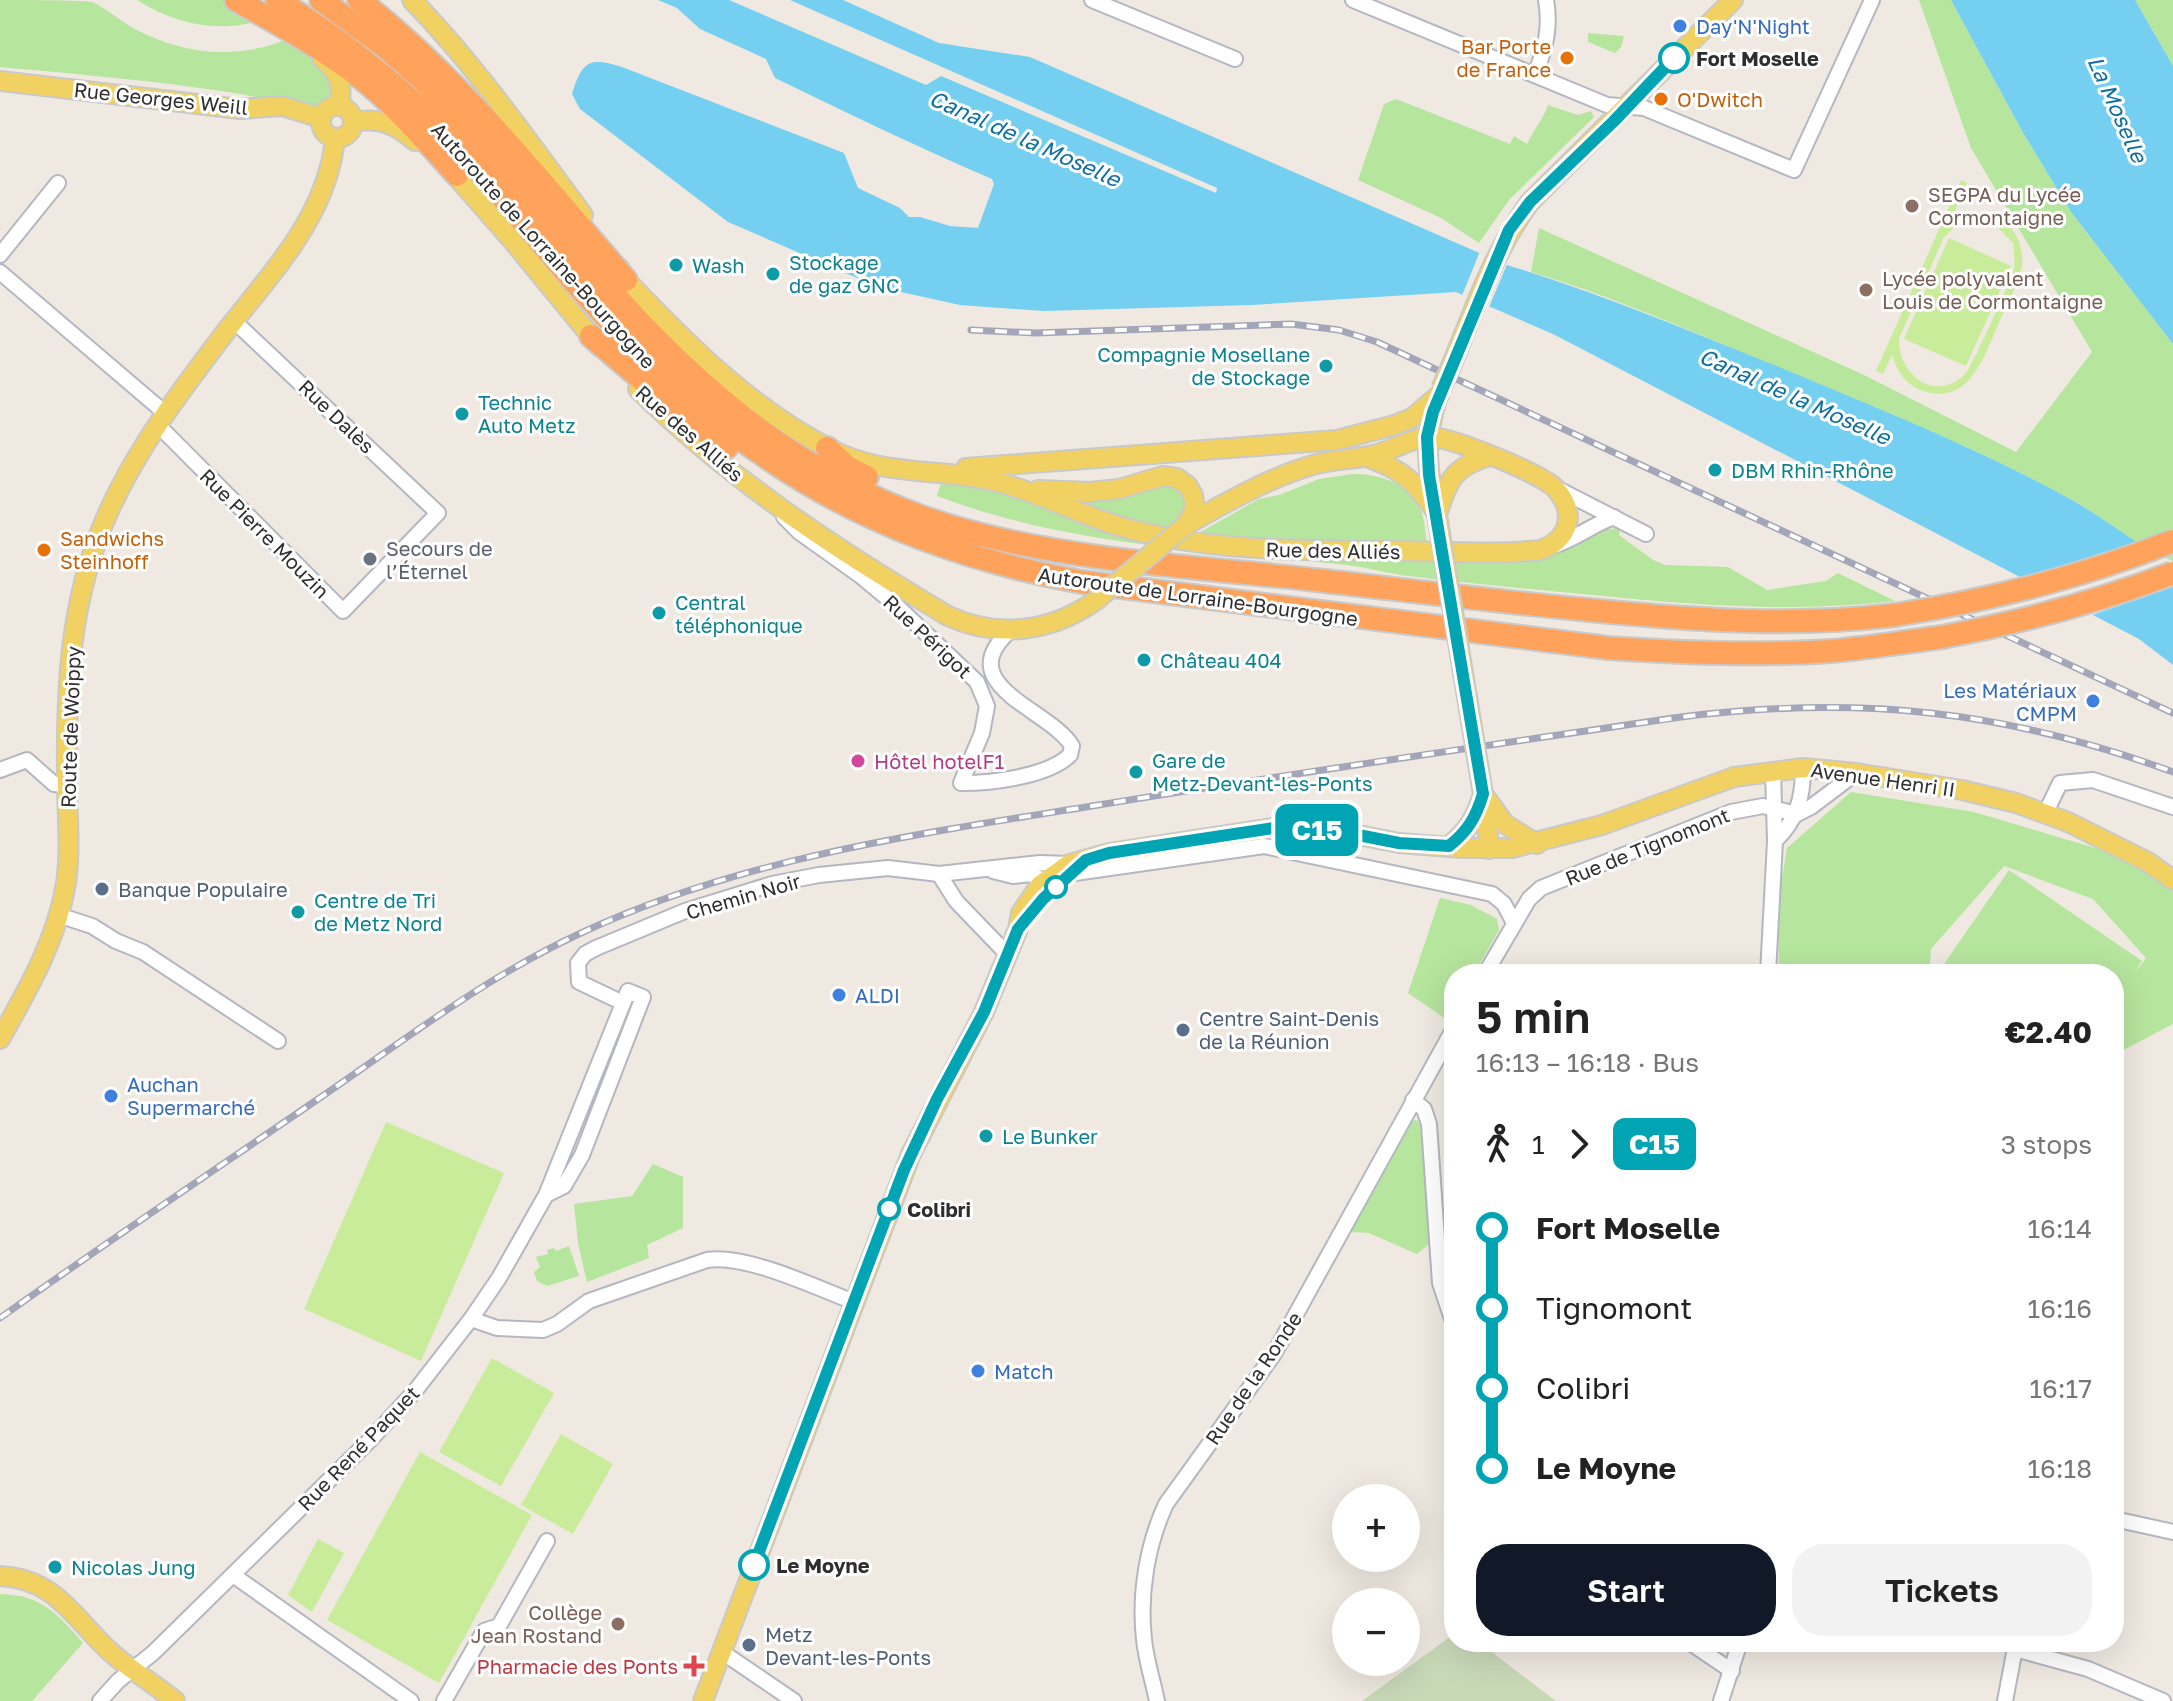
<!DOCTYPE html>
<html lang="en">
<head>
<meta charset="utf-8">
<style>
  :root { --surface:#fff; --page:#f2f2f2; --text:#222; --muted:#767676; --accent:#111827 }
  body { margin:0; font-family:"Golos Text",sans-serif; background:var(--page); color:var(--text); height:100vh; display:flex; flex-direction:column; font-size:30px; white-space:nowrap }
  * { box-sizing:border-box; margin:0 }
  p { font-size:26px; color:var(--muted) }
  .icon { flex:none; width:44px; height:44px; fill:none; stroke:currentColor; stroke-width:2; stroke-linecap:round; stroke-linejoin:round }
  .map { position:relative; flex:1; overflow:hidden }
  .drawer { position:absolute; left:1444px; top:964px; width:680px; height:688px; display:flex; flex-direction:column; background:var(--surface); border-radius:32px; box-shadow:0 8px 32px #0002 }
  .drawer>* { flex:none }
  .badge { padding:0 16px; border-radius:12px; font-size:28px; line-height:52px }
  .buttons { position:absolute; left:1332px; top:1484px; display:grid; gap:16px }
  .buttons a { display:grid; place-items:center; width:88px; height:88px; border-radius:50%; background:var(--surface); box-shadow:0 8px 32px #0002; font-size:40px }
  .map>.badge { position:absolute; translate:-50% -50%; box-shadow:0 0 0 4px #fff }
  .legs { display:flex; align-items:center; gap:12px; height:88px; padding:0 32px; font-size:26px }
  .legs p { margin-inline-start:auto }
  .overview { display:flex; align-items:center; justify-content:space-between; height:136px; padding:0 32px }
  h1 { font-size:44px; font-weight:600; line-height:60px }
  .action { display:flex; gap:16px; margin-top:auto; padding:16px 32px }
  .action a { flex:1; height:92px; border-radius:32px; background:var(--accent); color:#fff; font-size:32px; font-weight:600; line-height:92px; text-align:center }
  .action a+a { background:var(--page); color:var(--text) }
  ul { padding:0 32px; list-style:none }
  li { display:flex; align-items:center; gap:28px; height:80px; font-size:30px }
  li i { display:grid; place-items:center; width:12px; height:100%; margin:0 10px; background:currentColor }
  li i::after { content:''; width:20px; height:20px; margin:-10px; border:6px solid; border-radius:50%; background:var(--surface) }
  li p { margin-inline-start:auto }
  li:first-child i { background:linear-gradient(#0000 50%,currentColor 0) }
  li:last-child i { background:linear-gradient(currentColor 50%,#0000 0) }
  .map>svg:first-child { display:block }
  .green { fill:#b6e59e }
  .cemetery { fill:#c8d9b8 }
  .pitch { fill:#c9ec9a; fill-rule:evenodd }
  .water { fill:#75cff0 }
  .pier { fill:#efe9e1 }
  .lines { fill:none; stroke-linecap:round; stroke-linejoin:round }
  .minor-casing { stroke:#b4b7c1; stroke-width:18 }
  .major-casing { stroke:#c9c9c9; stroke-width:22 }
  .highway-casing { stroke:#c9c9c9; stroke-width:26 }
  .minor { stroke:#fff; stroke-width:14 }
  .major { stroke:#f2d163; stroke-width:18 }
  .highway { stroke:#ffa35c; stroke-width:22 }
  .rail-casing { stroke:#a3a6b8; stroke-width:7 }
  .rail { stroke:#fff; stroke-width:4; stroke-dasharray:12; stroke-linecap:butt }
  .major-bridge-casing { stroke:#c9c9c9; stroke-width:22; stroke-linecap:butt }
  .highway-bridge-casing { stroke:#c9c9c9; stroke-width:26; stroke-linecap:butt }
  .major-bridge { stroke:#f2d163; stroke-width:18 }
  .highway-bridge { stroke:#ffa35c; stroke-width:22 }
  .line-1-casing { stroke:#fff; stroke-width:18 }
  .line-1 { stroke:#00a4b2; stroke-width:12 }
  .shop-dot { fill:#3f7fe0; stroke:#fff; stroke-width:3 }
  .food-dot { fill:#e8710a; stroke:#fff; stroke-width:3 }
  .stop-1-dot { fill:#fff; stroke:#00a4b2; stroke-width:4 }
  .education-dot { fill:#8d6e63; stroke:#fff; stroke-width:3 }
  .culture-dot { fill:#0f9aa8; stroke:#fff; stroke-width:3 }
  .worship-dot { fill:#6b7280; stroke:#fff; stroke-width:3 }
  .hotel-dot { fill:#d1479c; stroke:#fff; stroke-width:3 }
  .service-dot { fill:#5c6f8a; stroke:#fff; stroke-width:3 }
  .health-dot { fill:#e0444e; stroke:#fff; stroke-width:3 }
  .labels { text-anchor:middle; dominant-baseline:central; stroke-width:6; stroke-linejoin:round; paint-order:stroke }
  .shop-label { font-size:20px; fill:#366cbe; stroke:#fff; text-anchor:start }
  .food-label { font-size:20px; fill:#c56008; stroke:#fff; text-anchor:start }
  .stop-label { font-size:20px; font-weight:bold; fill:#2e2e2e; stroke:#fff; text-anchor:start }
  .street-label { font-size:20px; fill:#2e2e2e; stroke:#fff }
  .education-label { font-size:20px; fill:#785e54; stroke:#fff; text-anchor:start }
  .culture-label { font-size:20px; fill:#0d838f; stroke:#fff; text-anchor:start }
  .worship-label { font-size:20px; fill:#5b616d; stroke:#fff; text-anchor:start }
  .hotel-label { font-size:20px; fill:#b23c85; stroke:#fff; text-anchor:start }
  .service-label { font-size:20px; fill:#4e5e75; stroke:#fff; text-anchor:start }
  .health-label { font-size:20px; fill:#be3a42; stroke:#fff; text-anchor:end }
  .water-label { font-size:22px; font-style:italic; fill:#0d6fa3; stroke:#fff }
</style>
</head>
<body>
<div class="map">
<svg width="2173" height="1701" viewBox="0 0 2173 1701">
  <rect width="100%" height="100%" fill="#efe9e1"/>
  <g class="green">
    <path d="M0 0C19 0 78 0 92 2 106 8 119 20 133 28 183 55 239 61 292 37L331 83V108C299 114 266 97 234 93 157 81 78 74 0 67Z"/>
    <path d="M137 0H229L265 19C220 34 177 25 137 0Z"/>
    <path d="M1919 0H1951L2022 131 2071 212 2173 344V566C2135 543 2101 515 2061 494 1967 443 1867 404 1768 363 1690 331 1612 296 1531 272L1539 228 1864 375 2016 452 2092 352 1971 148Z"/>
    <polygon points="2135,0 2173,0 2173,66"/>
    <polygon points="1588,33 1624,36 1621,47 1615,53 1588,42"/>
    <path d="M1396 99 1510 144 1514 136 1527 144C1534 129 1543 120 1548 105L1578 115 1591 111 1594 117 1509 200 1479 243 1441 218 1358 180 1384 104Z"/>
    <path d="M1352 474C1377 474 1406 481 1419 506 1425 517 1425 533 1427 545L1263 543 1193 536 1259 499 1279 495 1319 479Z"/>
    <path d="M941 482 1003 490 1151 539 1545 557 1599 530 1620 528 1619 535 1653 560 1666 565 1728 567 1767 590 1826 581 1838 573 1895 601C1794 613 1694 605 1593 595 1529 589 1464 583 1400 575 1383 572 1365 567 1347 565 1205 550 1072 547 937 496Z"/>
    <path d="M1167 485C1180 489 1185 497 1185 510L1164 531 1053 496 1106 498 1140 493Z"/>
    <polygon points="1851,792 1974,812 2149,864 2173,889 2173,1024 2114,1055 2114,974 1937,974 2009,870 2142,961 2134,974 2146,958 2093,899 2004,866 1931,949 1929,974 1779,974 1778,903 1787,848"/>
    <polygon points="1440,898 1471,905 1497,919 1499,930 1474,974 1454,974 1454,1008 1447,1020 1408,993"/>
    <polygon points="1416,1120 1419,1122 1423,1142 1429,1244 1417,1254 1369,1233 1349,1232 1411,1121"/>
    <polygon points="653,1164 683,1177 683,1228 647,1245 649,1258 587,1282 578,1243 574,1204 632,1196"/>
    <polygon points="569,1246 579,1276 547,1286 537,1281 534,1272 540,1267 536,1257 548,1254 547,1250 554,1248 556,1251"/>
    <path d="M0 1594C41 1595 57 1613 83 1643L32 1701H0Z"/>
  </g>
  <polygon class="cemetery" points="1454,1634 1454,1642 1481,1642 1498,1657 1556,1701 1362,1701"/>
  <g class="pitch">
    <path d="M1961 180 1967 183 1952 219C1989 203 2026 224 2022 267 2017 287 2006 306 1998 325 1984 357 1969 406 1923 391 1906 385 1897 372 1892 355L1883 374 1876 371ZM1971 221 1994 224 2013 243C2014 251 2015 260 2014 268 2011 280 1972 367 1965 374 1935 404 1898 374 1899 339L1944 237 1956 226Z"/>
    <polygon points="1949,238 2011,266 1966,366 1904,339"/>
    <polygon points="386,1122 504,1173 421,1361 304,1309"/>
    <polygon points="492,1358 554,1393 501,1486 439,1452"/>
    <polygon points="561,1434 613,1464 573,1534 521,1505"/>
    <polygon points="420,1452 532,1515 439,1683 327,1620"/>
    <polygon points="318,1539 344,1553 312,1612 288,1595"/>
  </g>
  <g class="water">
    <path d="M658 0H729L926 85 941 76 1216 193 1217 188 790 0H843L939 43 1030 57 1507 265C1600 293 1689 331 1779 367 1875 407 1970 445 2061 494 2101 515 2135 543 2173 566V665L2139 639 1553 334 1456 292 1252 305 1044 311 960 305 878 287 728 222 580 109 572 94C582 62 588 56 622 67L844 153 858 188 900 208 909 217H920L950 226 978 228 994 184 992 179C918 147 847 113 775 78L766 59 700 29 677 8Z"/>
    <polygon points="1951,0 2135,0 2173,66 2173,344 2071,212 2022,131"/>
  </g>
  <g class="pier">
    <polygon points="1481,249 1508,262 1487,312 1461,298"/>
    <polygon points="2140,541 2173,562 2173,587 2087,617 2016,580"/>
  </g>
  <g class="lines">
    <g class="minor-casing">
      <g id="minor">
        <polyline points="1092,0 1235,59"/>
        <polyline points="1353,0 1607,105 1644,108 1794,170 1872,0"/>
        <path d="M1535 75C1545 49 1551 28 1546 0"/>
        <polyline points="0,255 58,183"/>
        <polyline points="0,272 165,413"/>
        <polyline points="158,425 343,611 438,513 234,321"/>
        <polyline points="1554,487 1646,534"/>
        <path d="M784 517 799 532 862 577 898 607 977 682 987 706 982 733 961 783C991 783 1047 777 1070 755L1072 746C1050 709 948 685 1011 630"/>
        <path d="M1553 546C1575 539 1592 525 1614 517"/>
        <polyline points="0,770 27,760 54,784 67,785"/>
        <polyline points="1797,814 1811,807 1856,773"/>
        <polyline points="2045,814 2060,783 2093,780 2173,807"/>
        <path d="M1775 841C1797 820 1803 798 1803 768"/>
        <polyline points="993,871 1013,876 1031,874 1056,887"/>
        <polyline points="1075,873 1264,846 1492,894 1504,904 1514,923"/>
        <polyline points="939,874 956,901 1008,955"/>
        <polyline points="58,915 92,926 116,941 143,952 278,1041"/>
        <polyline points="1485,974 1529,899 1541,888 1731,812 1763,806 1797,814"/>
        <polyline points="1768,974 1775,841 1773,770"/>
        <polyline points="623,1003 579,982 578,963 585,954 596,948 685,911 772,884 819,875 888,868 939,874 1040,863 1069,864"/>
        <polyline points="1413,1100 1424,1109 1429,1124 1440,1283 1454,1325"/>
        <path d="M471 1319 497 1328 543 1330 557 1324 589 1301 707 1260C746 1254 815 1287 854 1302"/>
        <polyline points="2114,1519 2173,1532"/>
        <polyline points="233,1575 411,1701"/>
        <polyline points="1689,1642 1732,1671"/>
        <polyline points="2015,1649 2088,1669 2163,1701"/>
        <polyline points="722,1652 794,1701"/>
        <polyline points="100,1701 118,1681 153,1653 372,1438 415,1391 471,1319 499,1278 546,1195 628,991 643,997 582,1155 564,1186 546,1195"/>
        <polyline points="444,1701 484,1631 499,1626 547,1541"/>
        <path d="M1157 1701C1153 1681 1146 1660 1144 1639 1139 1594 1147 1545 1166 1504L1274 1354 1454 1028"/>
        <polyline points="1721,1701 1740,1642"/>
        <polyline points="2005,1701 2016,1643"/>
      </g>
    </g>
    <g class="major-casing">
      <g id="major">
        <path d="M412 0C476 66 528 141 583 215"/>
        <path d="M322 58C338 72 344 85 339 106"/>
        <polyline points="0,81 240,109 282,106 321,118"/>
        <circle cx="337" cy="122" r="16"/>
        <path d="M353 122C380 117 395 124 415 141"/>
        <polyline points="448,167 512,240 599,346"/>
        <path d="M620 269 626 280C688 345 749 407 830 449 882 476 934 468 989 480 1039 491 1085 519 1137 531 1221 552 1309 550 1395 551 1443 551 1493 555 1540 550 1570 540 1577 512 1555 488 1540 473 1453 438 1431 437 1413 437 1391 451 1373 455 1353 460 1333 459 1313 465 1268 478 1227 502 1186 525"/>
        <path d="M1452 364C1475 308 1494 251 1530 202L1733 0"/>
        <path d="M638 389C728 479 839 551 948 616 998 639 1051 632 1095 601"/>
        <path d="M1366 457C1399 468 1414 480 1434 509"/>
        <polyline points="966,468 1337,440 1395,425 1412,418 1439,395"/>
        <polyline points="1038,490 1090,492 1119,489 1163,476 1177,478 1188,486 1193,495 1195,509 1186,525"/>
        <path d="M1438 512C1448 479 1455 466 1490 456"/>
        <path d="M1437 515C1427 469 1423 442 1438 396"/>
        <polyline points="1483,794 1505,824 1537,844"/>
        <polyline points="1485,801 1489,849"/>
        <path d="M1449 846C1468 831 1476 817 1483 794"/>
        <path d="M0 1039C28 989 57 940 66 883 71 849 67 814 67 780 66 687 69 600 108 513 138 446 183 388 227 330 272 272 328 215 335 138"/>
        <path d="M0 1576C59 1579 75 1622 115 1656 134 1672 156 1685 175 1701"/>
        <polyline points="703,1701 911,1154 984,1012 1018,929 1021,913 1040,885 1069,864 1109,853 1280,827 1348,833 1399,843 1462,848 1512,848 1602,825 1734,777 1803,768 1856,773 1962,790 2016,803 2068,822 2148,862 2173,880"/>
      </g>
    </g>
    <g class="highway-casing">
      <g id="highway">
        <path d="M236 0C277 23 319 46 357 75 394 103 425 140 457 175"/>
        <path d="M277 0C325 29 371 64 412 101 476 160 528 231 586 295 728 454 871 544 1082 582L1608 648C1683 653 1756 656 1831 651 1868 648 1905 642 1942 637"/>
        <path d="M321 0 385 47 424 81C541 201 638 346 777 442 830 479 894 510 956 528 1073 562 1204 567 1325 581 1413 591 1501 602 1589 610 1692 620 1792 627 1895 615"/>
        <path d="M359 0C461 80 541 182 626 280"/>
        <polyline points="591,336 692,422 727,447"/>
        <polyline points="827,448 847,467 867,477"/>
      </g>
    </g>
    <use href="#minor" class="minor"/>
    <use href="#major" class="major"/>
    <use href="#highway" class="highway"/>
    <g class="rail-casing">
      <g id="rail">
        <polyline points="971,330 1036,333 1291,324 1339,330 1377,342 2173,713"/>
        <path d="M0 1318C107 1242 216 1169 324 1095 407 1038 488 976 579 934 741 858 918 834 1092 806 1288 774 1484 746 1681 717 1858 695 2004 710 2173 772"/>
      </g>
    </g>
    <use href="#rail" class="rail"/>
    <g class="major-bridge-casing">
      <g id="major-bridge">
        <polyline points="1441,389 1452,364"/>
        <polyline points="1437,515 1483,794"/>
        <polyline points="1095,601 1186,525"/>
      </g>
    </g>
    <g class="highway-bridge-casing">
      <g id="highway-bridge">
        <path d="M1895 615C1991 600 2082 577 2173 541"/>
        <path d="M1942 637C2021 622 2098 602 2173 573"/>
      </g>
    </g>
    <use href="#major-bridge" class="major-bridge"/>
    <use href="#highway-bridge" class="highway-bridge"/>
  </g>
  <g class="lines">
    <g class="line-1-casing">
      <path id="line-1" d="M754 1565 904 1170 937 1099 984 1012 1018 929 1043 899 1086 860 1109 853 1280 827 1348 833 1399 843 1449 846C1468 831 1476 817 1483 794L1429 475 1427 437 1433 412 1509 230 1530 202 1614 121 1674 58"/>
    </g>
    <use href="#line-1" class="line-1"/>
  </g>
  <g class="shop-dot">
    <circle cx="1680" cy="26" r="8"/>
    <circle cx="2093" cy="701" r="8"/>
    <circle cx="839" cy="995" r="8"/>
    <circle cx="111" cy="1096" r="8"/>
    <circle cx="978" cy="1371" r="8"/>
  </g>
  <g class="food-dot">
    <circle cx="1567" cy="58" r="8"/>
    <circle cx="1661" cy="99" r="8"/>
    <circle cx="44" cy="550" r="8"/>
  </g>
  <g class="stop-1-dot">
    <circle cx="1674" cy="58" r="14"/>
    <circle cx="1056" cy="887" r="10"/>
    <circle cx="889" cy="1209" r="10"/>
    <circle cx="754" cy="1565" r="14"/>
  </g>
  <g class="education-dot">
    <circle cx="1912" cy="206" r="8"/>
    <circle cx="1866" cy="290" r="8"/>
    <circle cx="618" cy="1624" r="8"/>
  </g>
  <g class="culture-dot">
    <circle cx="676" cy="265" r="8"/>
    <circle cx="773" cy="274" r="8"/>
    <circle cx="1326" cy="366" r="8"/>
    <circle cx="462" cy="414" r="8"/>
    <circle cx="1715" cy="470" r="8"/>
    <circle cx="659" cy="613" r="8"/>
    <circle cx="1144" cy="660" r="8"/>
    <circle cx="1136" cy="772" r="8"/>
    <circle cx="298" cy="912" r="8"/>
    <circle cx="986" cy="1136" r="8"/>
    <circle cx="55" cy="1567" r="8"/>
  </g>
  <circle class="worship-dot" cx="370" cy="559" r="8"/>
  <circle class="hotel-dot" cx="858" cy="761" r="8"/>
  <g class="service-dot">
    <circle cx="102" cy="889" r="8"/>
    <circle cx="1183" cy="1030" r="8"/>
    <circle cx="749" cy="1645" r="8"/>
  </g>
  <path class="health-dot" d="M690 1654h8v8h8v8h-8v8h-8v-8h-8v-8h8z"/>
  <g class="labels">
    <g class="shop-label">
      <text x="1696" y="26">Day'N'Night</text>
      <text x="2077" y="690" text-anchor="end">Les Matériaux<tspan x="2077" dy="23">CMPM</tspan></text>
      <text x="855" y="995">ALDI</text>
      <text x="127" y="1084">Auchan<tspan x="127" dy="23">Supermarché</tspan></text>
      <text x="994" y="1371">Match</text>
    </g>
    <g class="food-label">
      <text x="1551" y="46" text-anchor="end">Bar Porte<tspan x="1551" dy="23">de France</tspan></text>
      <text x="1677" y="99">O'Dwitch</text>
      <text x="60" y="538">Sandwichs<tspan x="60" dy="23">Steinhoff</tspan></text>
    </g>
    <g class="stop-label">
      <text x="1696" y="58">Fort Moselle</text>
      <text x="907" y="1209">Colibri</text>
      <text x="776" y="1565">Le Moyne</text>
    </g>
    <g class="street-label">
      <text transform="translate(161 98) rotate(6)">Rue Georges Weill</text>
      <text transform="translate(544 245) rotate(48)">Autoroute de Lorraine-Bourgogne</text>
      <text transform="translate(337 416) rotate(44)">Rue Dalès</text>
      <text transform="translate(690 433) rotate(41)">Rue des Alliés</text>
      <text transform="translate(265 533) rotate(45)">Rue Pierre Mouzin</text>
      <text transform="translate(1333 550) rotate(1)">Rue des Alliés</text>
      <text transform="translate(1198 596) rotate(8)">Autoroute de Lorraine-Bourgogne</text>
      <text transform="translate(928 636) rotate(43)">Rue Périgot</text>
      <text transform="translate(70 727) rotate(-88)">Route de Woippy</text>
      <text transform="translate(1883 779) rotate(8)">Avenue Henri II</text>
      <text transform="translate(1647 846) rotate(-22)">Rue de Tignomont</text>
      <text transform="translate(743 896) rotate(-16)">Chemin Noir</text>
      <text transform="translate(1253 1378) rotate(-56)">Rue de la Ronde</text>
      <text transform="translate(358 1448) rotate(-46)">Rue René Paquet</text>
    </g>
    <g class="education-label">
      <text x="1928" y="194">SEGPA du Lycée<tspan x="1928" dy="23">Cormontaigne</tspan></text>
      <text x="1882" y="278">Lycée polyvalent<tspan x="1882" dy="23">Louis de Cormontaigne</tspan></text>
      <text x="602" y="1612" text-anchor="end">Collège<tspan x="602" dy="23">Jean Rostand</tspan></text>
    </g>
    <g class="culture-label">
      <text x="789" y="262">Stockage<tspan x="789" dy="23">de gaz GNC</tspan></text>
      <text x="692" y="265">Wash</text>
      <text x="1310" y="354" text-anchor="end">Compagnie Mosellane<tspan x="1310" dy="23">de Stockage</tspan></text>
      <text x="478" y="402">Technic<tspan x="478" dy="23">Auto Metz</tspan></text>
      <text x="1731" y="470">DBM Rhin-Rhône</text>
      <text x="675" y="602">Central<tspan x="675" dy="23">téléphonique</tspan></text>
      <text x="1160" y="660">Château 404</text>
      <text x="1152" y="760">Gare de<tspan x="1152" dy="23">Metz-Devant-les-Ponts</tspan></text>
      <text x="314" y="900">Centre de Tri<tspan x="314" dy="23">de Metz Nord</tspan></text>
      <text x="1002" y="1136">Le Bunker</text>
      <text x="71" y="1567">Nicolas Jung</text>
    </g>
    <g class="worship-label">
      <text x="386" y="548">Secours de<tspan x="386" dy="23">l’Éternel</tspan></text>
    </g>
    <g class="hotel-label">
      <text x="874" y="761">Hôtel hotelF1</text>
    </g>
    <g class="service-label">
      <text x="118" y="889">Banque Populaire</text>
      <text x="1199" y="1018">Centre Saint-Denis<tspan x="1199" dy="23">de la Réunion</tspan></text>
      <text x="765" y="1634">Metz<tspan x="765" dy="23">Devant-les-Ponts</tspan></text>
    </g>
    <g class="health-label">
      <text x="678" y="1666">Pharmacie des Ponts</text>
    </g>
    <g class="water-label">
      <text transform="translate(2118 109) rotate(66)">La Moselle</text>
      <text transform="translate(1025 138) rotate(24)">Canal de la Moselle</text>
      <text transform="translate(1795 396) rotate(24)">Canal de la Moselle</text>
    </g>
  </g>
</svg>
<div class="buttons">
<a>+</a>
<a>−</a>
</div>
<b class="badge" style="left:1317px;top:830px;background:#00a4b2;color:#fff">C15</b>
<section class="drawer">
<div class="overview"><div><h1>5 min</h1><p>16:13 – 16:18 · Bus</p></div><b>€2.40</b></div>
<div class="legs"><svg class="icon" aria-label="walk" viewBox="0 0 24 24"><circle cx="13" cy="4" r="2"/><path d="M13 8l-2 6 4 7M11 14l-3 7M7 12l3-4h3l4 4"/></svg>1<svg class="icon" aria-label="forward" viewBox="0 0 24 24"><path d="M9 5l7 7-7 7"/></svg><b class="badge" style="background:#00a4b2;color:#fff">C15</b><p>3 stops</p></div>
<ul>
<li><i style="color:#00a4b2"></i><b>Fort Moselle</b><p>16:14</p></li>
<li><i style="color:#00a4b2"></i><span>Tignomont</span><p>16:16</p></li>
<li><i style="color:#00a4b2"></i><span>Colibri</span><p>16:17</p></li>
<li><i style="color:#00a4b2"></i><b>Le Moyne</b><p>16:18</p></li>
</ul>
<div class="action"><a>Start</a><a>Tickets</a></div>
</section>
</div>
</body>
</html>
